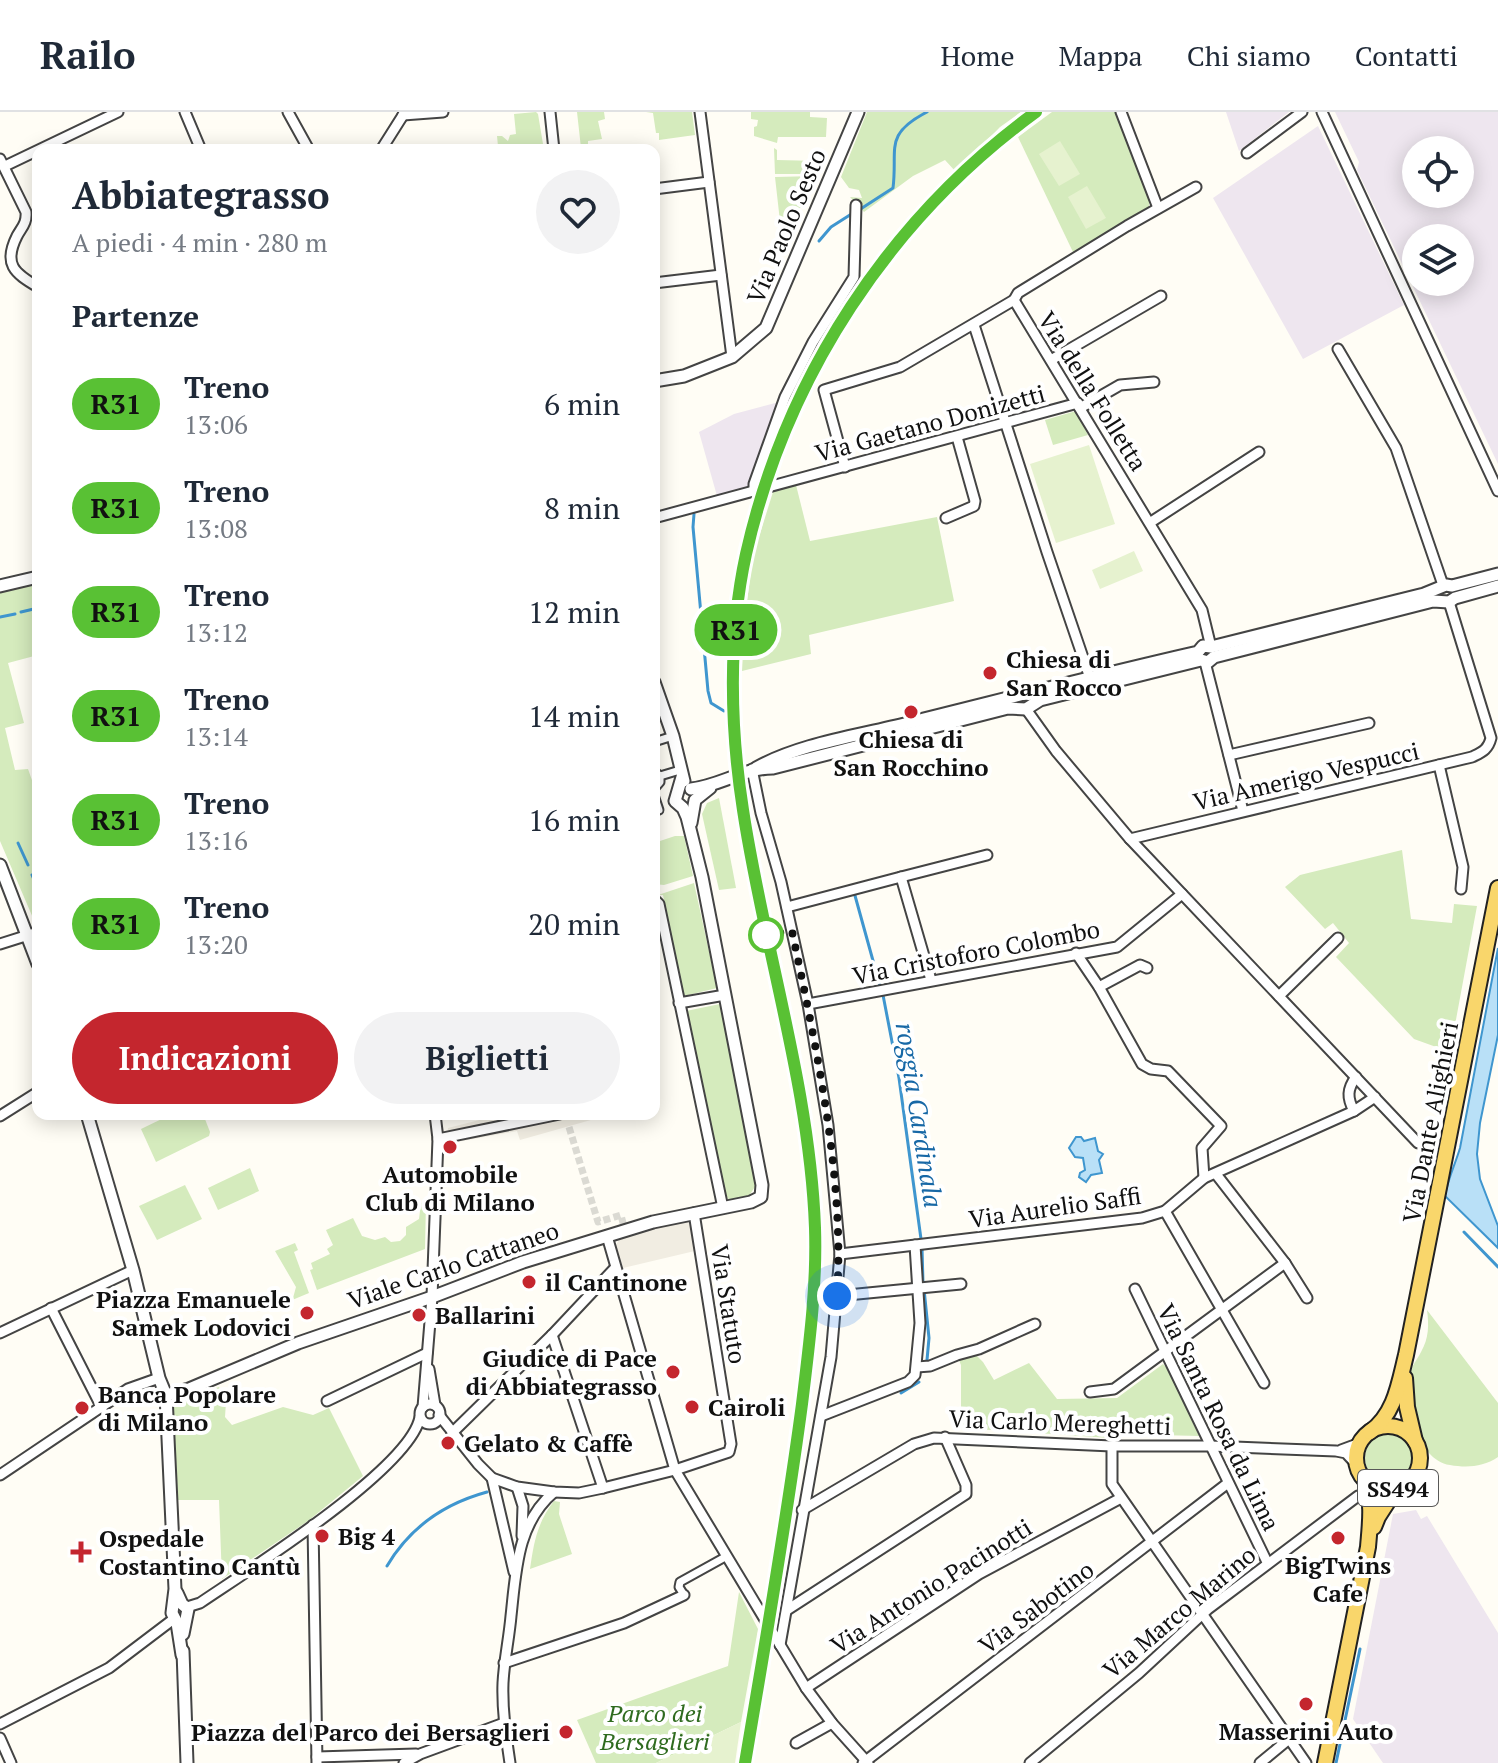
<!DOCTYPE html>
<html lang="it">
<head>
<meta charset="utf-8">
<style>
  :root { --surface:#fff; --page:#f2f2f3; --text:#1f2937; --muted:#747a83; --line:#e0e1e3; --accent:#c4262e }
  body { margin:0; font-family:"PT Serif",serif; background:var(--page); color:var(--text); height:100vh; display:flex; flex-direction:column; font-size:30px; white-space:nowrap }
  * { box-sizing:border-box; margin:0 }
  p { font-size:26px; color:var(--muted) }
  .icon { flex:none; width:44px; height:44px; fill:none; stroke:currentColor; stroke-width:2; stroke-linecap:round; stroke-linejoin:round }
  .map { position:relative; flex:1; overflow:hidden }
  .drawer { position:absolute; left:32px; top:32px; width:628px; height:976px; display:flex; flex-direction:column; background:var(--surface); border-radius:16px; box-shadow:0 4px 20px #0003 }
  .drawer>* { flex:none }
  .badge { padding:0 16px; border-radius:26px; font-size:28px; line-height:52px }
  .controls { position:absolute; left:1402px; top:24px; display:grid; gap:16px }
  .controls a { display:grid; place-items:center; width:72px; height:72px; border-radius:50%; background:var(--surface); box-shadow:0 4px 20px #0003; font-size:40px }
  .you { position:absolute; width:40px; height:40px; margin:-20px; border:6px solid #fff; border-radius:50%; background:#1a73e8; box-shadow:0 0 0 12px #1a73e833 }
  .map>.badge { position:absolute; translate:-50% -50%; box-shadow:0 0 0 4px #fff }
  h2 { padding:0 40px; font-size:30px; line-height:72px }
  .round { display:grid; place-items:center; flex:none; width:84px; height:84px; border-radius:42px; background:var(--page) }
  .headline { display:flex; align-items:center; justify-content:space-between; height:136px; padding:0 40px }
  h1 { font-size:38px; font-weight:700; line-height:60px }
  .primary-button { display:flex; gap:16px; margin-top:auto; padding:16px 40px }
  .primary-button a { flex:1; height:92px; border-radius:48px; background:var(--accent); color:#fff; font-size:32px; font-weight:700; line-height:92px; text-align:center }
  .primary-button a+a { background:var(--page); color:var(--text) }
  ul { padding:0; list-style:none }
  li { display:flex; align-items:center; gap:24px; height:104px; padding:0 40px }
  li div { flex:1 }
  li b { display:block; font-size:30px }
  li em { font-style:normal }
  li .badge { min-width:88px; font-weight:700; text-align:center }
  header { display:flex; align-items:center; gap:48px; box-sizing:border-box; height:112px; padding:0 40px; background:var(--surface); border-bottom:2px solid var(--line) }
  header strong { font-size:38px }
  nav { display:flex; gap:44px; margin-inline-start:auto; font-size:28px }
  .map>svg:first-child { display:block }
  .industrial { fill:#eee6ef; fill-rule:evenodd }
  .green { fill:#d5ebbd }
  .pitch { fill:#e6f2cf }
  .plaza { fill:#f1ede2 }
  .water { fill:#b9e0f7; stroke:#3f96cf; stroke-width:2 }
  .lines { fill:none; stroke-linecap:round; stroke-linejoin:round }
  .stream { stroke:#3f96cf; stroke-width:3 }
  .pedestrian-tunnel { stroke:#dbdad3; stroke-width:7; stroke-dasharray:7 3.5; stroke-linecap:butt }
  .pedestrian-casing { stroke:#444; stroke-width:11 }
  .minor-casing { stroke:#444; stroke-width:13 }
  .tertiary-casing { stroke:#444; stroke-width:15 }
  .primary-casing { stroke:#222; stroke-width:18 }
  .pedestrian { stroke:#fff; stroke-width:7 }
  .minor { stroke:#fff; stroke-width:9 }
  .tertiary { stroke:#fff; stroke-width:11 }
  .primary { stroke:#f9d66b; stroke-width:14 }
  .rail-casing { stroke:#c4262e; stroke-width:6 }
  .rail { stroke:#fff; stroke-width:3; stroke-dasharray:9; stroke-linecap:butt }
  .line-casing { stroke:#fff; stroke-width:18 }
  .line { stroke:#59c134; stroke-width:12 }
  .walk { stroke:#111; stroke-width:8; stroke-dasharray:0 14.4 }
  .poi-dot { fill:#c4262e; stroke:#fff; stroke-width:3 }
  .stop-dot { fill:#fff; stroke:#59c134; stroke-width:4 }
  .labels { text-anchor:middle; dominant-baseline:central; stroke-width:8; stroke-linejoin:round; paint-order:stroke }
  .shield { fill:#fff; stroke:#585858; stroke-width:2 }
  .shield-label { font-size:22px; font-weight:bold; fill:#111 }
  .street-label { font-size:24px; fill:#111; stroke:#fff }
  .poi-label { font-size:24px; font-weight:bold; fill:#111; stroke:#fff; text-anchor:start }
  .park-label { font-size:24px; font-style:italic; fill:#2f6b1f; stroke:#fff }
  .water-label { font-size:26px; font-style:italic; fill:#1768a6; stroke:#fff }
</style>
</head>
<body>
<header>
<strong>Railo</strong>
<nav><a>Home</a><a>Mappa</a><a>Chi siamo</a><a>Contatti</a></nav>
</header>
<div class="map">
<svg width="1498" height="1651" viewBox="0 0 1498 1651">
  <rect width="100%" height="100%" fill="#fffdf5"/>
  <g class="industrial">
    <polygon points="1226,0 1289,0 1239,39"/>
    <path d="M1335 0H1498V352L1357 58 1359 50ZM1460 38V82H1416V38ZM1460 126V170H1416V126Z"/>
    <polygon points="1318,14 1404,193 1303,247 1213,86"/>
    <polygon points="779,290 787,297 756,381 719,391 699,320 734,302"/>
    <polygon points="1416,1398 1421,1407 1427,1404 1498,1521 1498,1651 1383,1651 1353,1607 1393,1402"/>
  </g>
  <g class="green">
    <polygon points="536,0 538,2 544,38 514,38 512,33 498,34 497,24 502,24 508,29 510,23 516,22 514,2"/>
    <polygon points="577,0 604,0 605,7 598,9 602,27 588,29 588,35 581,36"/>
    <polygon points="646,0 692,0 695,23 659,28 659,21 656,21 653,1"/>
    <polygon points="751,0 810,0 810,5 827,6 826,25 778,25 777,31 754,24 754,15 757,14 758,8 751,7"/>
    <polygon points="867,0 1021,0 1000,15 956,60 945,48 913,64 864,100 850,85 862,86 859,78 849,76 841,65"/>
    <polygon points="1052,0 1118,0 1149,87 1149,97 1073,140 1018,25"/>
    <polygon points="774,36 777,38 777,48 819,49 820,41 826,41 818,62 775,62"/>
    <polygon points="816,64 802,95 795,99 797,106 783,136 775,65"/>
    <polygon points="1076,299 1088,323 1053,333 1045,308"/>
    <polygon points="796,373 810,429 937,405 954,489 809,523 811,542 742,559 744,512 753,444 773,380"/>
    <polygon points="38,471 38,543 8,551 24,611 5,616 15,658 28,657 38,685 38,810 33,806 0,729 0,480"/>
    <polygon points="719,686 736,776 719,778 702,702 707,691"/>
    <polygon points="675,724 684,724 693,764 664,773 654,772 654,731"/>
    <polygon points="1402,738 1411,807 1452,811 1454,792 1477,794 1450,940 1414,927 1336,845 1349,831 1333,811 1325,817 1285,775 1300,763"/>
    <polygon points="694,771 717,876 684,884 663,783 658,783"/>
    <polygon points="720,892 757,1067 756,1073 749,1084 730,1089 724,1081 686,899"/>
    <polygon points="172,1002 203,1002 210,1020 209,1024 156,1050 141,1017"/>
    <polygon points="250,1056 259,1079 218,1098 208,1076"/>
    <polygon points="185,1073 202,1107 157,1128 139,1094"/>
    <polygon points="426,1089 425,1137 317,1178 310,1158 313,1157 311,1151 330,1142 327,1137 333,1133 326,1118 353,1106 362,1124 375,1128 385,1125 391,1130 400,1129 406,1123 406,1115 419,1107 421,1091"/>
    <polygon points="295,1131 298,1138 294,1140 309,1181 285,1191 293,1186 296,1175 275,1139"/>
    <path d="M1427 1198 1498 1291V1345C1483 1355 1467 1356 1450 1353 1416 1348 1407 1290 1410 1263 1411 1254 1417 1248 1421 1240 1429 1226 1429 1213 1427 1198Z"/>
    <polygon points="974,1241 983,1250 994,1268 1029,1251 1057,1287 1117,1286 1163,1252 1168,1257 1199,1324 1119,1322 1110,1326 1037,1321 1037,1302 992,1300 991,1318 961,1316 961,1253 958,1246"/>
    <polygon points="219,1275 226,1290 225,1305 232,1313 283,1295 313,1303 329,1296 363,1364 308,1409 222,1467 219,1388 178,1388 173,1290"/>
    <circle cx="1390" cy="1346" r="25"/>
    <path d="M554 1389 560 1390 559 1402 572 1442 530 1457C534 1430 537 1411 554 1389Z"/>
    <polygon points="739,1480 758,1517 741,1610 656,1651 596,1651 577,1608 728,1554"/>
  </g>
  <g class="pitch">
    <polygon points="1060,29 1080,62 1059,74 1039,42"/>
    <polygon points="1087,74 1106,106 1086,117 1068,85"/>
    <polygon points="1089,333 1115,412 1056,431 1030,352"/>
    <polygon points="1134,439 1143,459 1100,477 1092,458"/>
    <polygon points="741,1610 735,1651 656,1651"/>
  </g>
  <g class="plaza">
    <polygon points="503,1002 604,1002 605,1004 520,1028 517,1019 446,1032 448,1016"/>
    <polygon points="685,1107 690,1107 699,1138 623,1156 616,1133 620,1126"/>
  </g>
  <g class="water">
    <path d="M1498 836V923L1480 1011 1477 1042 1480 1067 1498 1114V1136L1445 1084C1448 1066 1455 1053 1460 1036Z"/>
    <polygon points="1076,1025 1081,1025 1084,1029 1095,1026 1098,1039 1103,1042 1099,1048 1102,1061 1091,1063 1086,1070 1079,1065 1080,1061 1085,1058 1083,1046 1075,1045 1069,1036"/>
  </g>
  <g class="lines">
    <g class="stream">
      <path d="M859 98 893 76C898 36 883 23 927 0"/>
      <polyline points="819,129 831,115 853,101"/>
      <polyline points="694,402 693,415 708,579 711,591 724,599"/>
      <polyline points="21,500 38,496"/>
      <polyline points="0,505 15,502"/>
      <polyline points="18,731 28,753"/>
      <polyline points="32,763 38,777"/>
      <polyline points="854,780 880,874"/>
      <polyline points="883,883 899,966 921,1127"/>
      <polyline points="1464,1120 1498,1155"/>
      <polyline points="922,1136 923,1171"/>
      <polyline points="924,1177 929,1226 927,1248"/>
      <polyline points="901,1281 919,1270"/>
      <path d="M387 1454C410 1415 443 1392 487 1380"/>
      <polyline points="1336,1651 1360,1537"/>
    </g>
    <polyline class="pedestrian-tunnel" points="569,1015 598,1110 621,1103 625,1119"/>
    <g class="pedestrian-casing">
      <g id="pedestrian">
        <polyline points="654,630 673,624"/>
        <polyline points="654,659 660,664 660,670 654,677"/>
        <polyline points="660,664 680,658"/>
        <polyline points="654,683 659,698 654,699"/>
        <polyline points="684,1483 679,1475 680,1470 727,1444"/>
      </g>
    </g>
    <g class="minor-casing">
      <g id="minor">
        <polyline points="185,0 201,38"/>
        <polyline points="288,0 309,38"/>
        <polyline points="550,0 554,38"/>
        <polyline points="700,0 732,245"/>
        <polyline points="1121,0 1158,96"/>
        <polyline points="1322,0 1498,379"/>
        <polyline points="403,3 443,0"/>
        <polyline points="381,38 405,0"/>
        <polyline points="1247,41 1302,0"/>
        <path d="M0 47 26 100C27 111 22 115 17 124 3 152 14 161 38 175"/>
        <polyline points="5,54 118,0"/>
        <polyline points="654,77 709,70"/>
        <polyline points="654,171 721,163"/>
        <polyline points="1014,188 1018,181 1127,114 1196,75"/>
        <polyline points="974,213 1047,440 1090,566"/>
        <polyline points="1338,237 1396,336 1443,473"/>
        <polyline points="1051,248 1161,184"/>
        <polyline points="1080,296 1120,273 1154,270"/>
        <polyline points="845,355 824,278 900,255 1014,188 1202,498 1211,535"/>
        <polyline points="754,379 754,372 785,285 813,230 854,165 856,93"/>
        <polyline points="654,406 1078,291"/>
        <polyline points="946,406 974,394 975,389 957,325"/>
        <polyline points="1151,410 1259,340"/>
        <polyline points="1205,550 1243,699"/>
        <polyline points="1026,597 1056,639 1130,727 1418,1031"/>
        <polyline points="1229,643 1369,611"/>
        <polyline points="1439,653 1463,755 1461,777"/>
        <polyline points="752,657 761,701 781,770 808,892 828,1013 840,1142 831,1245 780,1533"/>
        <path d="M1130 727 1472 645C1482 640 1488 638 1491 626L1449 490"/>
        <polyline points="901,765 987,743"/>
        <polyline points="654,787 659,792 723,1096"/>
        <polyline points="787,795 901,765 931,868"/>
        <polyline points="0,832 38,820"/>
        <polyline points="1076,841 1099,875 1142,952 1151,957 1168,959 1221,1014 1202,1036 1204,1066"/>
        <polyline points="1099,875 1140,853 1147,856"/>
        <polyline points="1279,884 1338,826"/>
        <polyline points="679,891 725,883"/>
        <polyline points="808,892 1117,835 1182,782"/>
        <path d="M1354 999C1347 986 1347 977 1356 965"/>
        <polyline points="0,1004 38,980"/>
        <polyline points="438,1027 560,1002"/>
        <polyline points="1216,1062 1285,1151 1307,1186"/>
        <polyline points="1165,1099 1264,1271"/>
        <polyline points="607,1124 675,1358 806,1576 832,1611 868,1651"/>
        <polyline points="840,1142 1142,1106 1165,1099 1204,1066 1354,999 1375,985"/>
        <polyline points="1135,1177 1267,1450"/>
        <polyline points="837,1184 961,1172"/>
        <polyline points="51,1196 102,1296"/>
        <polyline points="0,1221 133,1158"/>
        <polyline points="552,1223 603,1376"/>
        <polyline points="917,1255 930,1254 957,1243 979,1237 1035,1212"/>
        <polyline points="429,1257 435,1293"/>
        <polyline points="1090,1280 1114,1277 1285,1151"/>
        <polyline points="327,1289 427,1241"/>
        <circle cx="430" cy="1302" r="10"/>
        <polyline points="423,1295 432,1185 438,1027 435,1002"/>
        <polyline points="439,1303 478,1352 492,1366 517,1375 554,1380 579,1381 603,1376 675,1358 729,1340 731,1332 694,1101"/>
        <polyline points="821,1304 908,1270 915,1263 920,1211 915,1133"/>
        <polyline points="452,1321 552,1223 615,1156"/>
        <polyline points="1112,1334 1112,1372 1306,1651"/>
        <polyline points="1341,1338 1360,1331"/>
        <polyline points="0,1363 128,1277 159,1266"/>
        <polyline points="492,1366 514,1460"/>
        <polyline points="517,1375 523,1394 522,1424"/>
        <polyline points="802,1398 914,1332 934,1326 1112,1334 1210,1334 1336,1339 1346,1341 1357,1353"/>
        <polyline points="313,1413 317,1651"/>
        <path d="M187 1495 200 1491C247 1459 410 1357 420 1305"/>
        <polyline points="787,1498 966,1382 966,1373 945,1325"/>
        <polyline points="504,1551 624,1511 684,1483"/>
        <polyline points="806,1576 979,1462 1121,1386"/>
        <polyline points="0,1612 109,1556 175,1506"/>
        <polyline points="0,1626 11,1651"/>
        <polyline points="796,1631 832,1611"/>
        <polyline points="317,1645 416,1642"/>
        <polyline points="404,1651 420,1642 504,1611"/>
        <path d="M510 1651C506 1624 502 1598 503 1571 504 1549 509 1527 511 1504 516 1459 517 1411 554 1380"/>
        <polyline points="863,1651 1228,1371"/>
        <polyline points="1030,1651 1139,1561 1208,1497 1358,1384"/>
        <polyline points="1260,1651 1289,1627"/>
      </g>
    </g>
    <g class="tertiary-casing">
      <g id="tertiary">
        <polyline points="654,269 684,264 732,245 766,216 858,0"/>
        <polyline points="0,474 38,465"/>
        <polyline points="654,570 673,624 684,669"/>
        <path d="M756 656C801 631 858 624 908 611 1005 587 1101 562 1198 540L1203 534 1211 535 1424 482 1446 473 1452 474 1498 462"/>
        <path d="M691 677C720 674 743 656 773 656L1008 596 1026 597 1040 588 1201 548 1208 550 1214 545 1433 489 1449 490 1455 486 1498 474"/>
        <polyline points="691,711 695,688 710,676"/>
        <polyline points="0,753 38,852"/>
        <polyline points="87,1002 133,1158 159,1266 166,1283 175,1477 172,1501 177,1511 182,1543"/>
        <polyline points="166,1283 189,1277 298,1231 432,1185 523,1150 653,1110 751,1090 761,1085 762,1073 702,765 687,705 683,696 675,689 682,665"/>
        <polyline points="177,1481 182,1492 188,1497 183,1522"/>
        <polyline points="183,1539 187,1651"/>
      </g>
    </g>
    <g class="primary-casing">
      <g id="primary">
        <polyline points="1405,1266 1407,1295 1415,1329"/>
        <circle cx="1388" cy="1346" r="32"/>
        <path d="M1370 1320C1395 1302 1399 1271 1406 1243L1498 776"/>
        <polyline points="1374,1415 1378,1405 1396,1377"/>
        <path d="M1325 1651 1368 1435C1370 1411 1373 1391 1365 1368"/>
      </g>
    </g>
    <use href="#pedestrian" class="pedestrian"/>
    <use href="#minor" class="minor"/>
    <use href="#tertiary" class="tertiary"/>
    <use href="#primary" class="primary"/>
    <g class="rail-casing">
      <path id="rail" d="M745 1651C765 1532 787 1413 802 1292 809 1234 817 1175 815 1116 810 975 764 837 743 698 701 422 811 165 1036 0"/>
    </g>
    <use href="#rail" class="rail"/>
  </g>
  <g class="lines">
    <g class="line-casing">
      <path id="line" d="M745 1651C765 1532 786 1413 802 1292 809 1234 817 1175 815 1116 810 975 764 837 743 698 730 615 728 524 746 442 786 265 889 107 1036 0"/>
    </g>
    <use href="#line" class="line"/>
    <path class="walk" d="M766 823 792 819C816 935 845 1066 837 1184"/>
  </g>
  <g class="poi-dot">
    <circle cx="990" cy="561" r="8"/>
    <circle cx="911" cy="600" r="8"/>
    <circle cx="450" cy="1035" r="8"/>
    <circle cx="529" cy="1170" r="8"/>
    <circle cx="307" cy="1201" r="8"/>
    <circle cx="419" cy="1203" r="8"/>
    <circle cx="673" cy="1260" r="8"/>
    <circle cx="692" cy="1295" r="8"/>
    <circle cx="82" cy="1296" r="8"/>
    <circle cx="448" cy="1331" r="8"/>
    <circle cx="322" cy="1424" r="8"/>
    <circle cx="1338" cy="1426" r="8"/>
    <path d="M77 1428h8v8h8v8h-8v8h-8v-8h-8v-8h8z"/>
    <circle cx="1306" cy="1592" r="8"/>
    <circle cx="566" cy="1620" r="8"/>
  </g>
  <circle class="stop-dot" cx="766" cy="823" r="16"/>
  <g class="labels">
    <rect class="shield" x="1358" y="1358" width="80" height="36" rx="6"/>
    <g class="shield-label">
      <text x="1398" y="1376">SS494</text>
    </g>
    <g class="street-label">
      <text transform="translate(786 114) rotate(-67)">Via Paolo Sesto</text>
      <text transform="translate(1093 279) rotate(58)">Via della Folletta</text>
      <text transform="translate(930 311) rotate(-15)">Via Gaetano Donizetti</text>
      <text transform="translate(1306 664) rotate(-13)">Via Amerigo Vespucci</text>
      <text transform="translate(976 840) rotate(-11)">Via Cristoforo Colombo</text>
      <text transform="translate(1430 1010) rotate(-79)">Via Dante Alighieri</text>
      <text transform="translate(1055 1095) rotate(-8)">Via Aurelio Saffi</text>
      <text transform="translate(453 1153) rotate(-19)">Viale Carlo Cattaneo</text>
      <text transform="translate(729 1192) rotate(81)">Via Statuto</text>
      <text transform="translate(1219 1305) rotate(64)">Via Santa Rosa da Lima</text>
      <text transform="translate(1060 1310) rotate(2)">Via Carlo Mereghetti</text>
      <text transform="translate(931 1474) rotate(-32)">Via Antonio Pacinotti</text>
      <text transform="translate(1036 1495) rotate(-37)">Via Sabotino</text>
      <text transform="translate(1179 1500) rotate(-40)">Via Marco Marino</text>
    </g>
    <g class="poi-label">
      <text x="1006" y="547">Chiesa di<tspan x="1006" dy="28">San Rocco</tspan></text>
      <text x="911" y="627" text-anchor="middle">Chiesa di<tspan x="911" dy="28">San Rocchino</tspan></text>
      <text x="450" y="1062" text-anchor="middle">Automobile<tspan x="450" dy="28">Club di Milano</tspan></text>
      <text x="545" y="1170">il Cantinone</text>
      <text x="291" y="1187" text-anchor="end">Piazza Emanuele<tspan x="291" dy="28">Samek Lodovici</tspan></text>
      <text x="435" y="1203">Ballarini</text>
      <text x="657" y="1246" text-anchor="end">Giudice di Pace<tspan x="657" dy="28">di Abbiategrasso</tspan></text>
      <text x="98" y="1282">Banca Popolare<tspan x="98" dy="28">di Milano</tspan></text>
      <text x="708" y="1295">Cairoli</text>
      <text x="464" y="1331">Gelato &amp; Caffè</text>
      <text x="338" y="1424">Big 4</text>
      <text x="99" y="1426">Ospedale<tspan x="99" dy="28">Costantino Cantù</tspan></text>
      <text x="1338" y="1453" text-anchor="middle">BigTwins<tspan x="1338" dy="28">Cafe</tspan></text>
      <text x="1306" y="1619" text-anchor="middle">Masserini Auto</text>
      <text x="550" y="1620" text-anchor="end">Piazza del Parco dei Bersaglieri</text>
    </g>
    <g class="park-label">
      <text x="655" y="1601">Parco dei<tspan x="655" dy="28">Bersaglieri</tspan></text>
    </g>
    <g class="water-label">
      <text transform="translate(920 1003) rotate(81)">roggia Cardinala</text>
    </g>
  </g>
</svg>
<div class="controls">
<a><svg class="icon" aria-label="locate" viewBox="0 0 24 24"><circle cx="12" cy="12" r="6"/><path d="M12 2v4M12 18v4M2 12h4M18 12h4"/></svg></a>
<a><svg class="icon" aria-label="layers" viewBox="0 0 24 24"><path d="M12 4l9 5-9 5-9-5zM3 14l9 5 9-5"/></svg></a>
</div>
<div class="you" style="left:837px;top:1184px"></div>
<b class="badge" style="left:736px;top:518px;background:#59c134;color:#111">R31</b>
<section class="drawer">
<div class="headline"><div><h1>Abbiategrasso</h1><p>A piedi · 4 min · 280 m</p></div><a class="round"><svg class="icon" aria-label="heart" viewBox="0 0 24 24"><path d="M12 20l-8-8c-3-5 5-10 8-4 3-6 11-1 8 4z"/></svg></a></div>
<h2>Partenze</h2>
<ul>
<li><span class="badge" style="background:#59c134;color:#111">R31</span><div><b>Treno</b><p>13:06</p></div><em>6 min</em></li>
<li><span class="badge" style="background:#59c134;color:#111">R31</span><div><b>Treno</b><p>13:08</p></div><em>8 min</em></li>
<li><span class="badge" style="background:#59c134;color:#111">R31</span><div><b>Treno</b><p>13:12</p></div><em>12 min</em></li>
<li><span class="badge" style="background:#59c134;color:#111">R31</span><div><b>Treno</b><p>13:14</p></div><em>14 min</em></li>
<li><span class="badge" style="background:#59c134;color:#111">R31</span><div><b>Treno</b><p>13:16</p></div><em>16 min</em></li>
<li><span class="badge" style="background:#59c134;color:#111">R31</span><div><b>Treno</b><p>13:20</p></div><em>20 min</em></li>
</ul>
<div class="primary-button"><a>Indicazioni</a><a>Biglietti</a></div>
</section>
</div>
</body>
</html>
